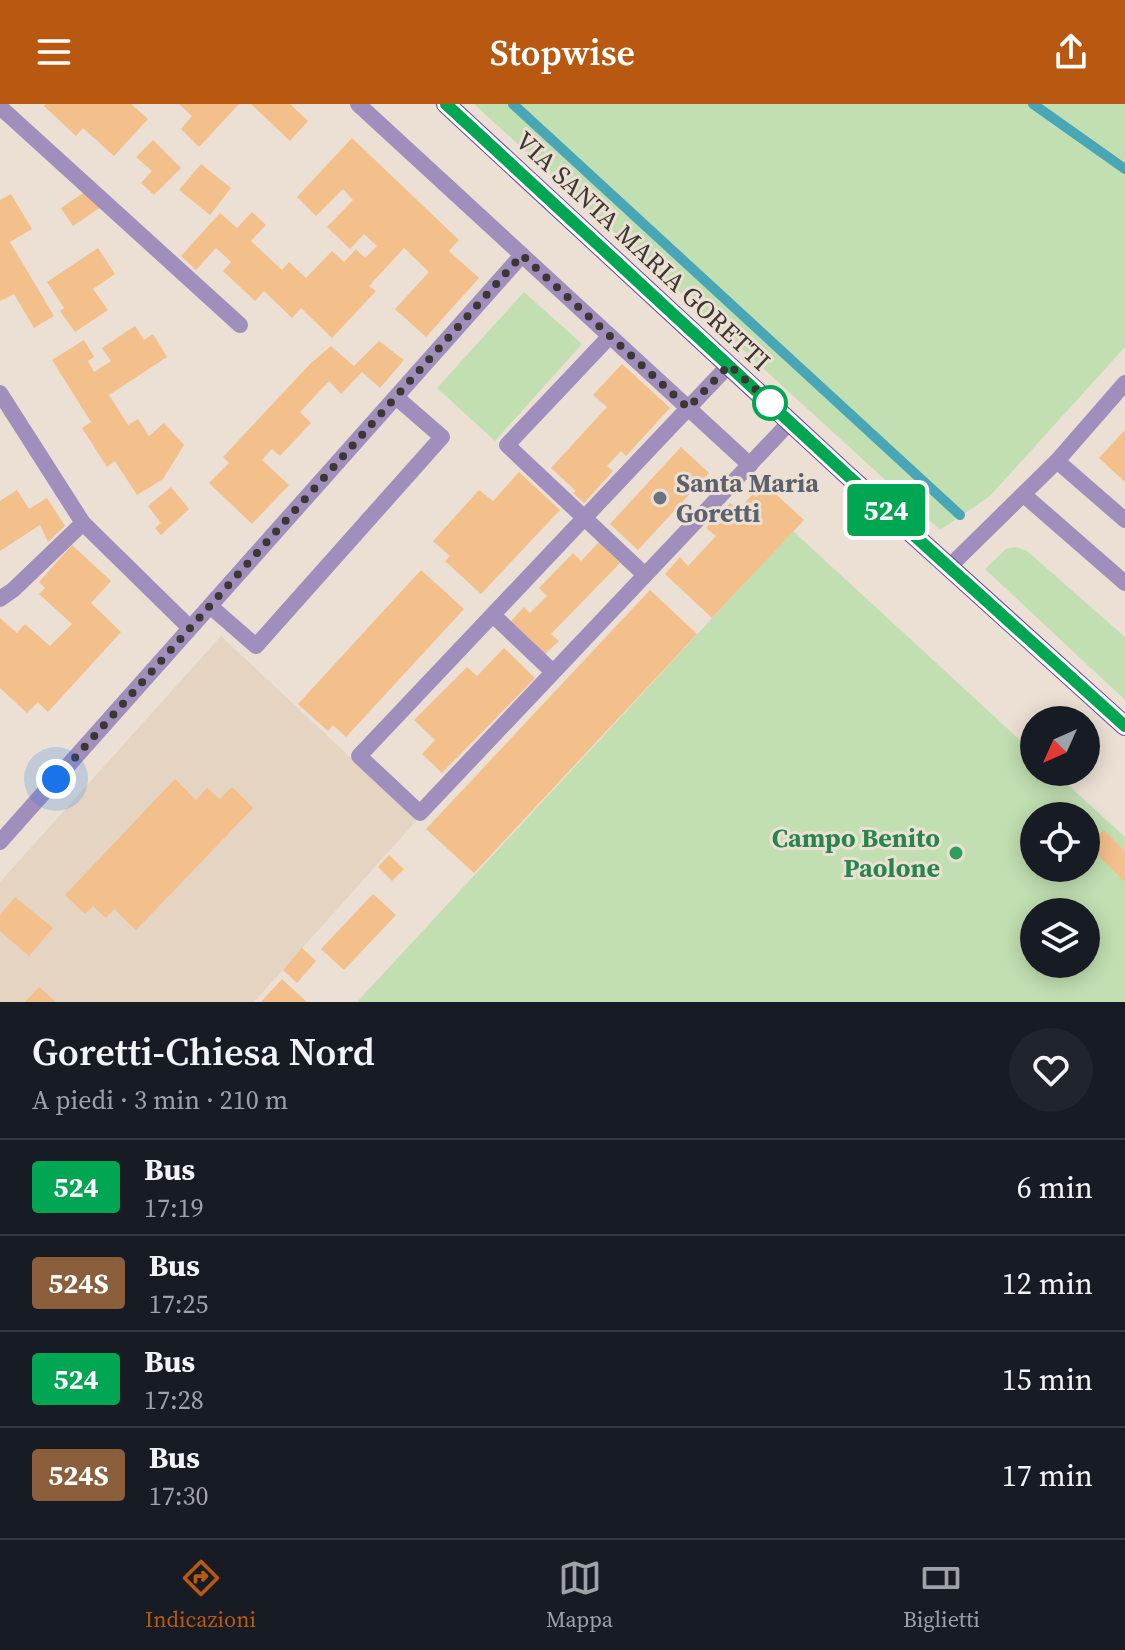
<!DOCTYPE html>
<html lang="it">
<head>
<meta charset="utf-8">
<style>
  :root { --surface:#171b24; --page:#20242c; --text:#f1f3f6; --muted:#9ea1a6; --line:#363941; --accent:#b85811 }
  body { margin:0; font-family:"Source Serif 4",serif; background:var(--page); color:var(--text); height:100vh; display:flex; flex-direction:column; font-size:30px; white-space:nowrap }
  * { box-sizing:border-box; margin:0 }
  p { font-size:26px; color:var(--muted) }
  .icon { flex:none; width:44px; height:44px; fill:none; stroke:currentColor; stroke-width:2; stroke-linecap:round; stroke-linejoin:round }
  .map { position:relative; height:898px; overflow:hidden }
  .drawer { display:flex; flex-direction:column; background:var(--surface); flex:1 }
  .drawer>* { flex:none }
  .badge { padding:0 16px; border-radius:6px; font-size:28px; line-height:52px }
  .needle { width:52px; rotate:225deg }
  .fabs { position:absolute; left:1020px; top:602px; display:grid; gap:16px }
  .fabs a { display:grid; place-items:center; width:80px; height:80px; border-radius:50%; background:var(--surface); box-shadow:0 4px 20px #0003; font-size:40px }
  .you { position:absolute; width:40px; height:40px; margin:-20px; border:6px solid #fff; border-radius:50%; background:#1a73e8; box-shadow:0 0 0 12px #1a73e833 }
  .map>.badge { position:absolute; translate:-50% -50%; box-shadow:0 0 0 4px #fff }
  .round { display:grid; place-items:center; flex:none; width:84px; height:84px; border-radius:42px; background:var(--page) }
  .headline { display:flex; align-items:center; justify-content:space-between; height:136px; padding:0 32px }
  h1 { font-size:38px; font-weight:600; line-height:60px }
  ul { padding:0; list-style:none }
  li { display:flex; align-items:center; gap:24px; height:96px; padding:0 32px; border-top:2px solid var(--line) }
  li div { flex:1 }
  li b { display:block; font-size:30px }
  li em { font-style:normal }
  li .badge { min-width:88px; font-weight:700; text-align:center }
  header { display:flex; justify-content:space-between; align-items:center; height:104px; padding:0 32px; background:var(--accent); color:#fff; font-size:36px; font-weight:600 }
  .tabs { display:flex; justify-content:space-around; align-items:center; height:112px; border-top:2px solid var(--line); background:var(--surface); font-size:22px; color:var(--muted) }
  .tabs a { display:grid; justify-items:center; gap:4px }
  .tabs .on { color:var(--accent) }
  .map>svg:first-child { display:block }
  .built { fill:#e5d4c2 }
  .green { fill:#c1dfb1; fill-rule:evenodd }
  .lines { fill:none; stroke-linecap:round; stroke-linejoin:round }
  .stream { stroke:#48a6b6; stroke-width:10 }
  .building { fill:#f3bf8a }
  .street { stroke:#a08fbd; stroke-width:16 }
  .primary { stroke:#6a4899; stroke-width:20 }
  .line-casing { stroke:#fff; stroke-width:18 }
  .line { stroke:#00a651; stroke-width:12 }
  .walk { stroke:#3c3732; stroke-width:8; stroke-dasharray:0 14.4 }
  .stop-dot { fill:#fff; stroke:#00a651; stroke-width:4 }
  .worship-dot { fill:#6b7280; stroke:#ece0d4; stroke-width:3 }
  .leisure-dot { fill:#2e9e5b; stroke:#ece0d4; stroke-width:3 }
  .labels { text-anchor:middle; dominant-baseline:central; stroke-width:6; stroke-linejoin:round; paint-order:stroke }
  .street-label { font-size:26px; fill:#3c3732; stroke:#ece0d4 }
  .worship-label { font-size:26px; font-weight:bold; fill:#5b616d; stroke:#ece0d4; text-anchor:start }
  .leisure-label { font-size:26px; font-weight:bold; fill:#27864d; stroke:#ece0d4; text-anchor:end }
</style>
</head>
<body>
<header><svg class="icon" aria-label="menu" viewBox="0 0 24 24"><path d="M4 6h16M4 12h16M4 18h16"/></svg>Stopwise<svg class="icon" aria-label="share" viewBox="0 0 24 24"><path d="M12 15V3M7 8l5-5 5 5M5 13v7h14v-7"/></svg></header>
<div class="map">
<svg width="1125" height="898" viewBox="0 0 1125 898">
  <rect width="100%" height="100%" fill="#ece0d4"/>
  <polygon class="built" points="221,532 417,716 254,898 0,898 0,778"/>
  <g class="green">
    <polygon points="474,0 1125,0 1125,243 990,392 940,426"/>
    <polygon points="524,188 582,240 495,337 437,284"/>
    <path d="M793 427 1034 649V668H1054L1125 733V898H357ZM1034 712H1086V764H1034ZM1034 808H1086V860H1034Z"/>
    <polygon points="1016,443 1027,447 1125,533 1125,596 985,465 1006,445"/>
  </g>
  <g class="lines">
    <g class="stream">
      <polyline points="513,0 960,411"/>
      <polyline points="1033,0 1125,65"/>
    </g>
  </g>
  <g class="building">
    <polygon points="46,0 131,0 148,15 114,52 83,24 76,32 44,2"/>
    <polygon points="179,0 239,0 199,43 181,25 192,12"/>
    <polygon points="251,0 290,0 308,17 290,37"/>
    <polygon points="352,34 459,136 449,147 479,174 426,233 395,205 429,168 404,144 369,182 376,187 332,234 301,204 292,214 264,187 255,197 223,167 231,158 216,144 196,166 181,152 220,109 237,124 252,108 266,121 251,137 282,166 289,158 306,174 332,147 344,158 356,145 365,154 377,142 364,130 350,145 327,123 353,96 343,85 316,112 297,93"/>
    <polygon points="153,36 181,64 154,91 141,79 152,67 136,53"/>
    <polygon points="201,60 231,84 210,111 179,86"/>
    <polygon points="86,87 101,103 73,122 61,104"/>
    <polygon points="11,90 32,125 10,138 54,212 34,224 14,190 0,197 0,96"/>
    <polygon points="98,144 115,170 93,185 108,206 75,228 60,207 64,204 47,178"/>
    <polygon points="135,222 144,236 153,230 167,253 109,291 128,321 138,315 149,332 164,319 184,341 163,375 137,391 115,357 107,363 82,324 91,318 52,256 84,236 94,253 88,257 94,268 111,257 102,244"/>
    <polygon points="379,237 404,256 380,284 362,268 341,290 329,277 300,308 311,319 280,352 272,345 262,356 289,381 252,420 209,379 229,359 223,353 310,260 331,242 354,262"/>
    <polygon points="622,260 670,304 626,352 621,347 607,362 613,367 584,399 573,389 576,387 551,364 607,303 593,291"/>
    <polygon points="1125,326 1125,378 1099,354"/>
    <polygon points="681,343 709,369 638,446 610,420"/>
    <polygon points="519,368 560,406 481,490 445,457 450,452 433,437 479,386 493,397"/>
    <polygon points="767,382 804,416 712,514 665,470 680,453 688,462 716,432 706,424 730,399 738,406 753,390 756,393"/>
    <polygon points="171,383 189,405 161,431 155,424 161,419 148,402"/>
    <polygon points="17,386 29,405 47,394 65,422 48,438 40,421 0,447 0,397"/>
    <polygon points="599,438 620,459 551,530 559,537 545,550 511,517 524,503 530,509 547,492 539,484 573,449 581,457"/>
    <polygon points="72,441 111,477 91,499 121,528 48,608 38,598 27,609 0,584 0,514 17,529 25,520 50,542 72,520 39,490 45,484 39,478"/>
    <polygon points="421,466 464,505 346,633 333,621 328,627 298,600"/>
    <polygon points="650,486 697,530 474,769 426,725"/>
    <polygon points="504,544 535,574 442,669 422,650 435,636 414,616 467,563 477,572"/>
    <polygon points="175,675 196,696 207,684 220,695 232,683 253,704 136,826 114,805 106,814 93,802 85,810 65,791"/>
    <polygon points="1086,716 1100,730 1104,726 1125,747 1125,778 1086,740"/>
    <polygon points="389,751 404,765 392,777 378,763"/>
    <polygon points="373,790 396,811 344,866 321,845"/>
    <polygon points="15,793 53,824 29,852 0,827 0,811"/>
    <polygon points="302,844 316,857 297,879 283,866"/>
    <polygon points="282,875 307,898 261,898"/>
    <polygon points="39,883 56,898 25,898"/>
  </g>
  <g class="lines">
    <g class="street">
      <polyline points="358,0 750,361"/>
      <polyline points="0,3 240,221"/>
      <polyline points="610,232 507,341 645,471"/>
      <polyline points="729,261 359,652 420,709 790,318"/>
      <polyline points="0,289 83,419 190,524"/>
      <polyline points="1057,357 1125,279"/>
      <polyline points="1024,391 1125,479"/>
      <polyline points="949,463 1057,357 1125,416"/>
      <polyline points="0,495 13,486 83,419"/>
      <polyline points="210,502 256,542 442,333 396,293"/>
      <polyline points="493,511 553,568"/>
      <polyline points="0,738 522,151"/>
    </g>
    <polyline class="primary" points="446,0 845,369 1125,622"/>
  </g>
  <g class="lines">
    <g class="line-casing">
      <polyline id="line" points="446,0 845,369 1125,622"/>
    </g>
    <use href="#line" class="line"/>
    <polyline class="walk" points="56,675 522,151 688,304 729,261 774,302 770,299"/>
  </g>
  <circle class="stop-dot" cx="770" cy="299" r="16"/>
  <circle class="worship-dot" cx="660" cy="394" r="8"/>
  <circle class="leisure-dot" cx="956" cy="749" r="8"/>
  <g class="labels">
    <g class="street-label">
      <text transform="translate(643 147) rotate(43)">VIA SANTA MARIA GORETTI</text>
    </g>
    <g class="worship-label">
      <text x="676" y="379">Santa Maria<tspan x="676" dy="30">Goretti</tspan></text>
    </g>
    <g class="leisure-label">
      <text x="940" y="734">Campo Benito<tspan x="940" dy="30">Paolone</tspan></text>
    </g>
  </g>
</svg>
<div class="fabs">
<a><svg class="needle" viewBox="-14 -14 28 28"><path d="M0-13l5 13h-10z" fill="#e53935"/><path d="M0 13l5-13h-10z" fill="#9ea1a6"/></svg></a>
<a><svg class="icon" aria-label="locate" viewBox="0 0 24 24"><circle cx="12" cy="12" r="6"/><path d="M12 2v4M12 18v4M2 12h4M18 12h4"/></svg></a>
<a><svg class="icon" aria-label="layers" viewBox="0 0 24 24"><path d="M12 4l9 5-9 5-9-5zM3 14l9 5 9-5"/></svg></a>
</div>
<div class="you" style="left:56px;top:675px"></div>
<b class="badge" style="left:886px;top:406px;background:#00a651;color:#fff">524</b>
</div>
<section class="drawer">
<div class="headline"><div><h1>Goretti-Chiesa Nord</h1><p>A piedi · 3 min · 210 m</p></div><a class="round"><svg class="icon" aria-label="heart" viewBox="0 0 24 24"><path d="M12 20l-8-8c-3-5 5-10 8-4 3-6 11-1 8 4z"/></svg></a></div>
<ul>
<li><span class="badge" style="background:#00a651;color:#fff">524</span><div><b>Bus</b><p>17:19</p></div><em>6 min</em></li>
<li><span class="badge" style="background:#8b5e3c;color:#fff">524S</span><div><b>Bus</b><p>17:25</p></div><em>12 min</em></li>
<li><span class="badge" style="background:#00a651;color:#fff">524</span><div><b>Bus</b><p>17:28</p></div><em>15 min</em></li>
<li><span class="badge" style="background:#8b5e3c;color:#fff">524S</span><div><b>Bus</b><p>17:30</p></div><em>17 min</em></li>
</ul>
</section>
<nav class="tabs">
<a class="on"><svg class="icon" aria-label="directions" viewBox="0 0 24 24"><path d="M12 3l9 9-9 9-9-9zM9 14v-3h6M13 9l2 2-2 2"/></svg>Indicazioni</a>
<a><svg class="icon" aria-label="map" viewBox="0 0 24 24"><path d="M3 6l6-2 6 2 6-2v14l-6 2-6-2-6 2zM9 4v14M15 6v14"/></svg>Mappa</a>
<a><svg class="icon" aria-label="tickets" viewBox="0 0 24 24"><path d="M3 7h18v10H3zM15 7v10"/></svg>Biglietti</a>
</nav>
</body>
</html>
